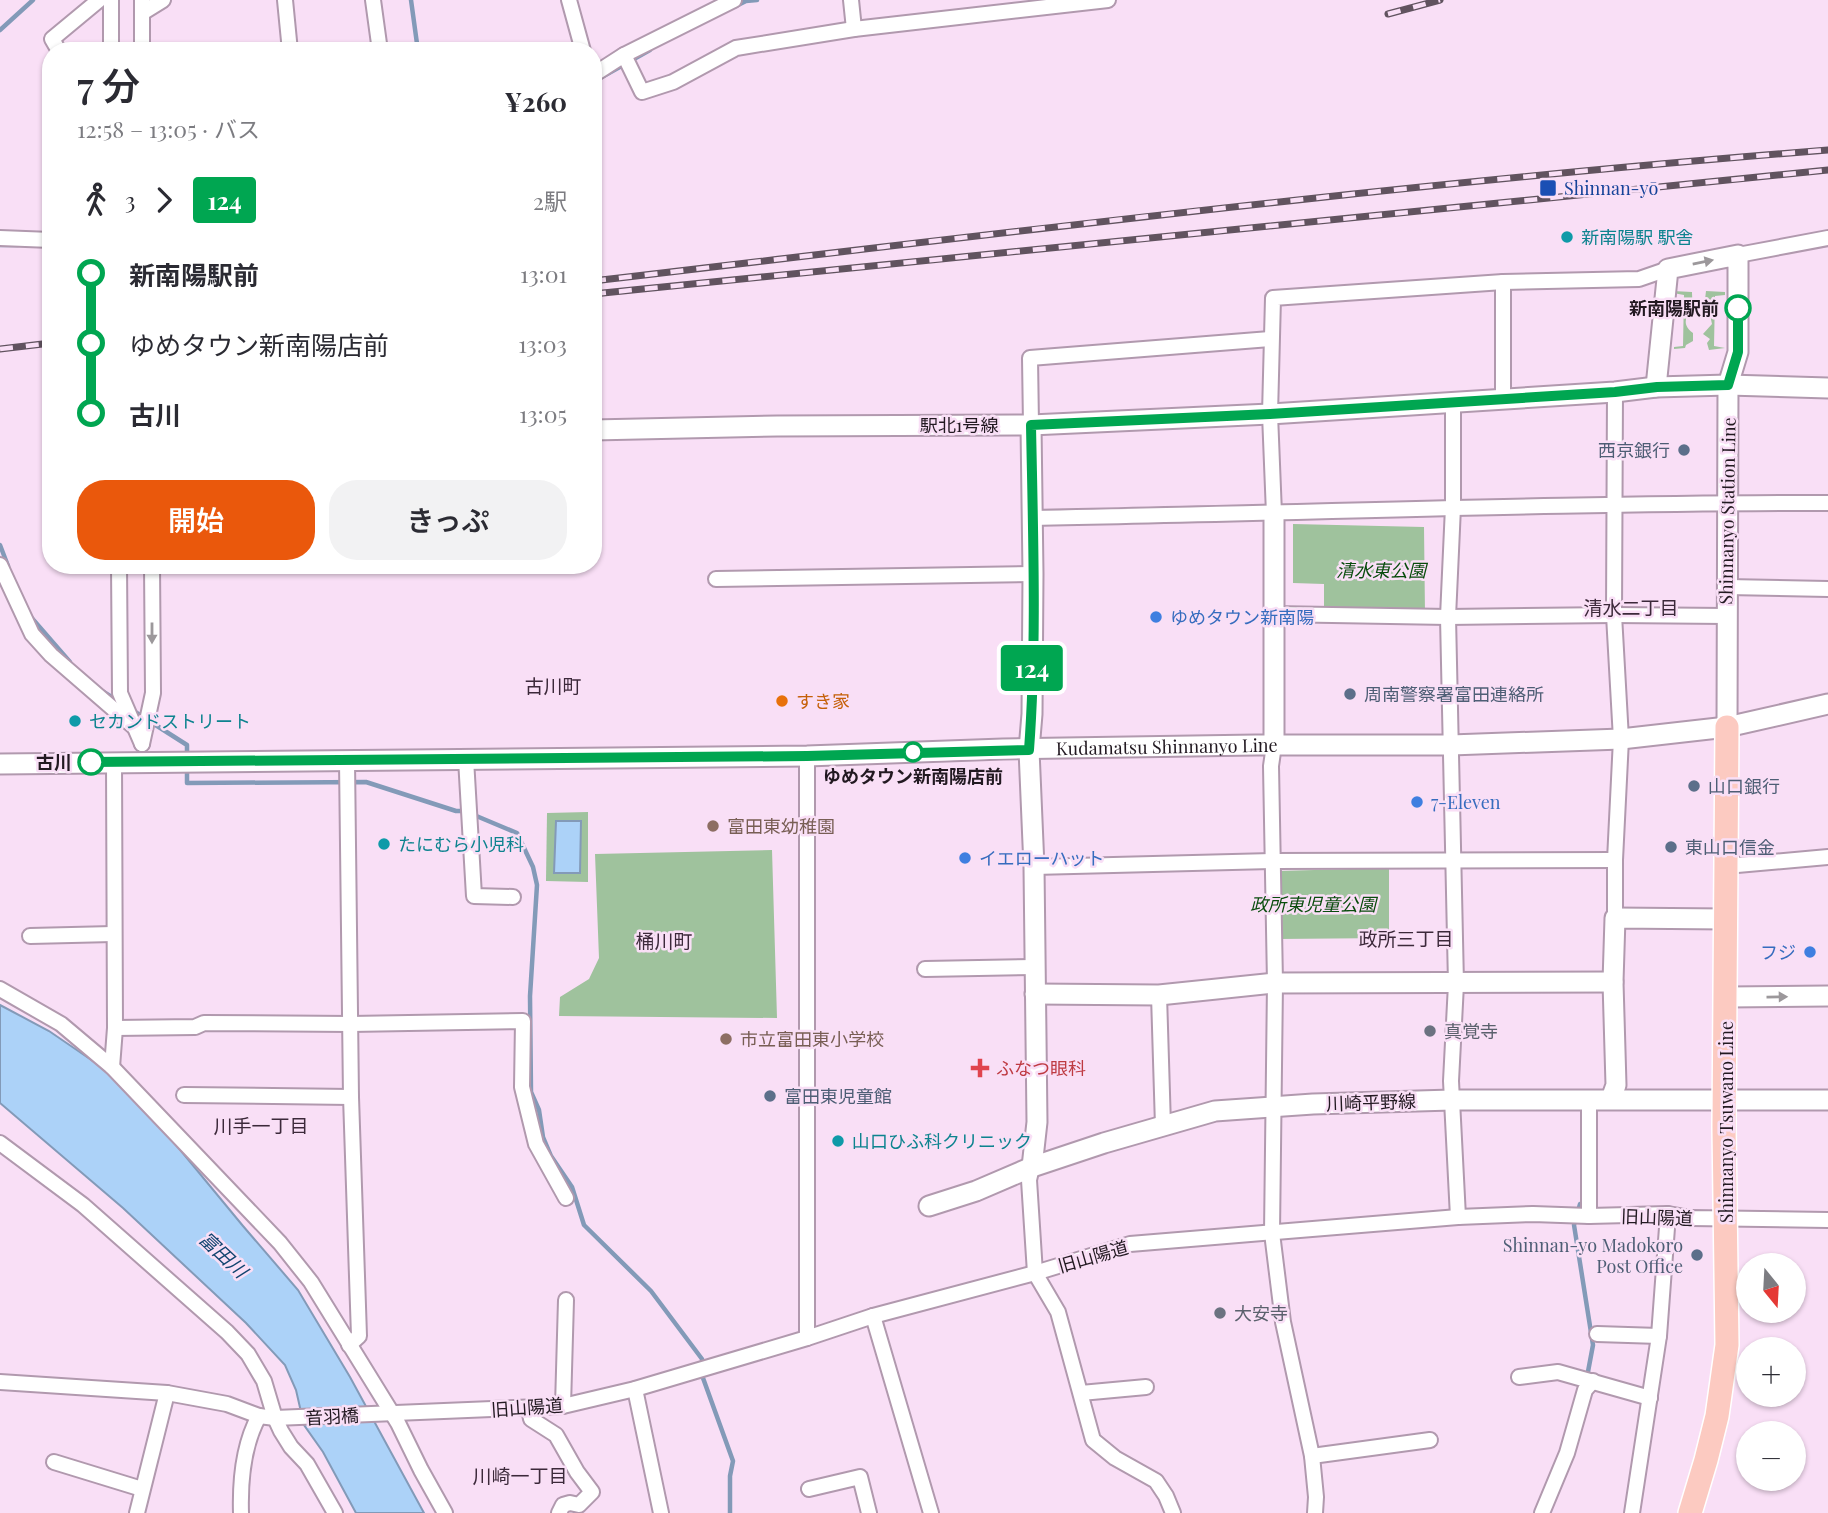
<!DOCTYPE html>
<html lang="ja">
<head>
<meta charset="utf-8">
<style>
  :root { --surface:#fff; --page:#f2f2f3; --text:#2b2b33; --muted:#7c7c81; --accent:#ea580c }
  body { margin:0; font-family:"Playfair Display","Noto Sans JP",serif; background:var(--page); color:var(--text); height:100vh; display:flex; flex-direction:column; font-size:26px; white-space:nowrap }
  * { box-sizing:border-box; margin:0 }
  p { font-size:23px; color:var(--muted) }
  .icon { flex:none; width:38px; height:38px; fill:none; stroke:currentColor; stroke-width:2; stroke-linecap:round; stroke-linejoin:round }
  .map { position:relative; flex:1; overflow:hidden }
  .side { position:absolute; left:42px; top:42px; width:560px; height:532px; display:flex; flex-direction:column; background:var(--surface); border-radius:28px; box-shadow:0 2px 5px #0004 }
  .side>* { flex:none }
  .badge { padding:0 14px; border-radius:5px; font-size:24px; line-height:46px }
  .needle { width:46px; rotate:162deg }
  .controls { position:absolute; left:1736px; top:1253px; display:grid; gap:14px }
  .controls a { display:grid; place-items:center; width:70px; height:70px; border-radius:50%; background:var(--surface); box-shadow:0 2px 5px #0004; font-size:35px }
  .map>.badge { position:absolute; translate:-50% -50%; box-shadow:0 0 0 4px #fff }
  .legs { display:flex; align-items:center; gap:10px; height:77px; padding:0 35px; font-size:23px }
  .legs p { margin-inline-start:auto }
  .headline { display:flex; align-items:center; justify-content:space-between; height:119px; padding:0 35px }
  h1 { font-size:38px; font-weight:600; line-height:52px }
  .cta { display:flex; gap:14px; margin-top:auto; padding:14px 35px }
  .cta a { flex:1; height:80px; border-radius:28px; background:var(--accent); color:#fff; font-size:28px; font-weight:600; line-height:80px; text-align:center }
  .cta a+a { background:var(--page); color:var(--text) }
  ul { padding:0 35px; list-style:none }
  li { display:flex; align-items:center; gap:24px; height:70px; font-size:26px }
  li i { display:grid; place-items:center; width:10px; height:100%; margin:0 9px; background:currentColor }
  li i::after { content:''; width:18px; height:18px; margin:-9px; border:5px solid; border-radius:50%; background:var(--surface) }
  li p { margin-inline-start:auto }
  li:first-child i { background:linear-gradient(#0000 50%,currentColor 0) }
  li:last-child i { background:linear-gradient(currentColor 50%,#0000 0) }
  .map>svg:first-child { display:block }
  .green { fill:#9fc29d }
  .water { fill:#acd2f8; stroke:#839ab8; stroke-width:2 }
  .lines { fill:none; stroke-linecap:round; stroke-linejoin:round }
  .stream { stroke:#839ab8; stroke-width:4.5 }
  .street-casing { stroke:#b199ae; stroke-width:18 }
  .secondary-casing { stroke:#b199ae; stroke-width:23 }
  .primary-casing { stroke:#fff; stroke-width:26 }
  .street { stroke:#fff; stroke-width:14 }
  .secondary { stroke:#fff; stroke-width:19 }
  .primary { stroke:#fccac1; stroke-width:23 }
  .rail-casing { stroke:#61535f; stroke-width:7 }
  .rail { stroke:#f9dff6; stroke-width:4.5; stroke-dasharray:13; stroke-linecap:butt }
  .oneway { fill:#9c989b }
  .line-1-casing { stroke:#fff; stroke-width:16 }
  .line-1 { stroke:#00a651; stroke-width:10 }
  .transit-dot { fill:#1a4fb4; stroke:#f9dff6; stroke-width:2.5 }
  .culture-dot { fill:#0f9aa8; stroke:#f9dff6; stroke-width:2.5 }
  .stop-1-dot { fill:#fff; stroke:#00a651; stroke-width:3.5 }
  .service-dot { fill:#5c6f8a; stroke:#f9dff6; stroke-width:2.5 }
  .shop-dot { fill:#3f7fe0; stroke:#f9dff6; stroke-width:2.5 }
  .food-dot { fill:#e8710a; stroke:#f9dff6; stroke-width:2.5 }
  .education-dot { fill:#8d6e63; stroke:#f9dff6; stroke-width:2.5 }
  .worship-dot { fill:#6b7280; stroke:#f9dff6; stroke-width:2.5 }
  .health-dot { fill:#e0444e; stroke:#f9dff6; stroke-width:2.5 }
  .labels { text-anchor:middle; dominant-baseline:central; stroke-width:5; stroke-linejoin:round; paint-order:stroke }
  .transit-label { font-size:18px; fill:#164399; stroke:#f9dff6; text-anchor:start }
  .culture-label { font-size:18px; fill:#0d838f; stroke:#f9dff6; text-anchor:start }
  .stop-label { font-size:18px; font-weight:bold; fill:#221921; stroke:#f9dff6; text-anchor:end }
  .street-label { font-size:18px; fill:#221921; stroke:#f9dff6 }
  .service-label { font-size:18px; fill:#4e5e75; stroke:#f9dff6; text-anchor:start }
  .park-label { font-size:18px; font-style:italic; fill:#084c0c; stroke:#f9dff6 }
  .shop-label { font-size:18px; fill:#366cbe; stroke:#f9dff6; text-anchor:start }
  .food-label { font-size:18px; fill:#c56008; stroke:#f9dff6; text-anchor:start }
  .education-label { font-size:18px; fill:#785e54; stroke:#f9dff6; text-anchor:start }
  .worship-label { font-size:18px; fill:#5b616d; stroke:#f9dff6; text-anchor:start }
  .health-label { font-size:18px; fill:#be3a42; stroke:#f9dff6; text-anchor:start }
  .neighbourhood-label { font-size:19px; fill:#3c293a; stroke:#f9dff6 }
  .water-label { font-size:19px; font-style:italic; fill:#124570; stroke:#f9dff6 }
</style>
</head>
<body>
<div class="map">
<svg width="1828" height="1513" viewBox="0 0 1828 1513">
  <rect width="100%" height="100%" fill="#f9dff6"/>
  <g class="green">
    <path d="M1673 291 1692 292C1692 297 1693 301 1691 305 1688 317 1680 323 1693 333V341L1686 345 1685 348 1674 349V347L1683 346 1684 295 1673 293Z"/>
    <polygon points="1706,291 1725,292 1725,295 1715,296 1714,346 1725,348 1709,350 1707,343 1710,339 1703,334 1712,324 1710,315 1704,308"/>
    <polygon points="1293,524 1424,527 1425,614 1324,612 1324,584 1293,583"/>
    <polygon points="588,812 588,882 546,881 547,813"/>
    <polygon points="772,850 777,1018 559,1016 560,997 589,979 599,958 595,854"/>
    <polygon points="1389,868 1389,938 1278,939 1277,871"/>
  </g>
  <g class="water">
    <polygon points="556,821 581,821 580,873 554,873"/>
    <polygon points="0,1005 49,1031 125,1083 243,1226 298,1290 350,1377 424,1513 356,1513 323,1452 304,1425 296,1390 285,1365 246,1323 123,1208 0,1103"/>
  </g>
  <g class="lines">
    <g class="stream">
      <polyline points="411,0 418,51"/>
      <polyline points="736,6 746,1 757,0"/>
      <polyline points="0,30 33,0"/>
      <polyline points="593,82 650,50"/>
      <polyline points="0,245 18,245"/>
      <polyline points="0,545 8,566"/>
      <polyline points="30,616 70,662"/>
      <polyline points="102,691 118,701"/>
      <polyline points="132,710 187,745 187,759"/>
      <polyline points="187,767 187,783 366,782 456,811 466,811"/>
      <polyline points="474,815 517,833 533,867 537,885 530,996 531,1092 539,1110 543,1137 551,1156 572,1187 584,1225 651,1291 702,1359 703,1378 733,1461 730,1476 730,1513"/>
      <polyline points="1580,1204 1574,1225 1593,1345 1587,1377"/>
    </g>
    <g class="street-casing">
      <g id="street">
        <polyline points="111,0 111,51"/>
        <polyline points="142,0 142,51"/>
        <polyline points="285,0 290,51"/>
        <polyline points="373,0 380,51"/>
        <polyline points="569,0 583,51"/>
        <polyline points="851,0 854,29"/>
        <polyline points="142,13 163,0"/>
        <polyline points="59,51 52,39 99,0"/>
        <polyline points="624,55 642,92 673,82 736,48 854,29 1108,0"/>
        <polyline points="593,75 624,55 734,0"/>
        <polyline points="0,238 51,240"/>
        <polyline points="1738,255 1828,238"/>
        <polyline points="1615,392 1614,615 1621,739 1615,860 1615,918"/>
        <polyline points="1503,398 1503,282"/>
        <polyline points="1453,403 1453,507 1448,617 1456,984 1451,1081 1458,1217"/>
        <polyline points="1031,425 1030,358 1270,339"/>
        <polyline points="1274,514 1270,414 1273,298 1503,282 1639,279 1668,269"/>
        <path d="M1032 518C1297 513 1563 503 1828 503"/>
        <polyline points="0,565 32,634 51,655 133,726"/>
        <polyline points="119,565 120,693 142,744"/>
        <polyline points="716,579 1033,574"/>
        <polyline points="1727,587 1828,589"/>
        <polyline points="1274,614 1448,617 1614,615 1726,616"/>
        <polyline points="142,744 153,693 152,565"/>
        <polyline points="1274,745 1271,766 1275,983 1272,1233 1283,1322 1312,1456 1316,1497 1315,1513"/>
        <polyline points="807,756 807,1338"/>
        <polyline points="466,759 474,896 513,897"/>
        <polyline points="347,761 351,1097 359,1336 349,1345"/>
        <polyline points="1726,866 1828,857"/>
        <polyline points="1034,867 1273,861 1615,860"/>
        <polyline points="30,936 113,934"/>
        <polyline points="925,969 1035,967"/>
        <polyline points="0,989 61,1024 112,1067 280,1243 311,1282 398,1423 421,1470 445,1513"/>
        <polyline points="1159,995 1163,1126"/>
        <polyline points="115,1028 195,1027 204,1023 351,1024 523,1021 522,1087 536,1144 566,1198"/>
        <polyline points="112,1067 115,1028 114,762"/>
        <polyline points="184,1095 351,1097"/>
        <polyline points="1589,1100 1589,1216"/>
        <polyline points="0,1143 83,1205 227,1332 248,1354 264,1381 275,1418 281,1431 291,1447 307,1464 335,1513"/>
        <polyline points="1032,1167 1029,1180 1035,1273 1058,1312 1093,1440 1115,1458 1156,1481 1166,1496 1173,1513"/>
        <polyline points="873,1316 931,1513"/>
        <polyline points="1597,1334 1659,1336"/>
        <polyline points="1519,1377 1558,1372 1650,1398"/>
        <polyline points="0,1382 167,1393 227,1404 259,1416 275,1418 563,1406 635,1389 807,1338 873,1316 1035,1273 1130,1244 1458,1217 1533,1214 1589,1216 1668,1214 1691,1218 1828,1220"/>
        <polyline points="635,1389 661,1513"/>
        <polyline points="1081,1393 1146,1387"/>
        <polyline points="563,1406 566,1300"/>
        <polyline points="529,1409 531,1419 556,1435 577,1472 592,1492 579,1505 570,1503 563,1505 559,1513"/>
        <polyline points="1312,1456 1430,1440"/>
        <polyline points="54,1462 142,1489"/>
        <polyline points="809,1489 860,1477 869,1513"/>
        <polyline points="137,1513 167,1393"/>
        <path d="M241 1513C240 1480 243 1445 259 1416"/>
        <polyline points="1542,1513 1567,1453 1585,1390 1593,1381"/>
        <polyline points="1632,1513 1659,1336 1668,1214"/>
      </g>
    </g>
    <g class="secondary-casing">
      <g id="secondary">
        <polyline points="1656,387 1668,269 1738,255 1738,352 1728,385 1727,727"/>
        <polyline points="1031,425 1033,574 1032,714 1029,750 1034,867 1037,1122 1032,1167"/>
        <polyline points="593,430 777,426 1031,425 1270,414 1615,392 1656,387 1728,385 1828,388"/>
        <polyline points="1274,514 1274,745"/>
        <path id="s1" d="M0 764 807 756 1003 749 1256 745H1451L1621 739 1727 727 1828 704"/>
        <polyline points="1035,994 1159,995 1275,983 1613,982"/>
        <polyline points="1727,997 1828,996"/>
        <polyline points="1611,1099 1616,1085 1613,982 1615,918 1726,919"/>
        <polyline points="929,1206 976,1191 1032,1167 1104,1143 1215,1111 1313,1104 1452,1100 1828,1100"/>
      </g>
    </g>
    <g class="primary-casing">
      <polyline id="primary" points="1690,1513 1706,1460 1717,1416 1727,1345 1724,1127 1727,727"/>
    </g>
    <use href="#street" class="street"/>
    <use href="#secondary" class="secondary"/>
    <use href="#primary" class="primary"/>
    <g class="rail-casing">
      <g id="rail">
        <polyline points="1388,14 1440,0"/>
        <path d="M593 281C1004 233 1415 182 1828 150"/>
        <polyline points="593,294 1828,170"/>
        <polyline points="0,349 51,343"/>
      </g>
    </g>
    <use href="#rail" class="rail"/>
  </g>
  <defs><path id="oneway-solid" d="M-6-.8H1V-3.2L6.5 0L1 3.2V.8H-6Z" transform="scale(1.75)"/></defs>
  <g class="oneway">
    <use href="#oneway-solid" transform="translate(1703 262) rotate(-11)"/>
    <use href="#oneway-solid" transform="translate(152 633) rotate(90)"/>
    <use href="#oneway-solid" transform="translate(1777 997) rotate(-1)"/>
  </g>
  <g class="lines">
    <g class="line-1-casing">
      <path id="line-1" d="M91 762 807 756 1029 750C1037 642 1033 533 1031 425L1270 414 1615 392 1657 387 1728 385 1738 352V308"/>
    </g>
    <use href="#line-1" class="line-1"/>
  </g>
  <rect class="transit-dot" x="1539" y="179" width="18" height="18" rx="3.5"/>
  <g class="culture-dot">
    <circle cx="1567" cy="237" r="7"/>
    <circle cx="75" cy="721" r="7"/>
    <circle cx="384" cy="844" r="7"/>
    <circle cx="838" cy="1141" r="7"/>
  </g>
  <g class="stop-1-dot">
    <circle cx="1738" cy="308" r="12"/>
    <circle cx="913" cy="752" r="9"/>
    <circle cx="91" cy="762" r="12"/>
  </g>
  <g class="service-dot">
    <circle cx="1684" cy="450" r="7"/>
    <circle cx="1350" cy="694" r="7"/>
    <circle cx="1694" cy="786" r="7"/>
    <circle cx="1671" cy="847" r="7"/>
    <circle cx="770" cy="1096" r="7"/>
    <circle cx="1697" cy="1255" r="7"/>
  </g>
  <g class="shop-dot">
    <circle cx="1156" cy="617" r="7"/>
    <circle cx="1417" cy="802" r="7"/>
    <circle cx="965" cy="858" r="7"/>
    <circle cx="1810" cy="952" r="7"/>
  </g>
  <circle class="food-dot" cx="782" cy="701" r="7"/>
  <g class="education-dot">
    <circle cx="713" cy="826" r="7"/>
    <circle cx="726" cy="1039" r="7"/>
  </g>
  <g class="worship-dot">
    <circle cx="1430" cy="1031" r="7"/>
    <circle cx="1220" cy="1313" r="7"/>
  </g>
  <path class="health-dot" d="M976.5 1057.5h7v7h7v7h-7v7h-7v-7h-7v-7h7z"/>
  <g class="labels">
    <g class="transit-label">
      <text x="1564" y="188">Shinnan-yō</text>
    </g>
    <g class="culture-label">
      <text x="1581" y="237">新南陽駅 駅舎</text>
      <text x="89" y="721">セカンドストリート</text>
      <text x="398" y="844">たにむら小児科</text>
      <text x="852" y="1141">山口ひふ科クリニック</text>
    </g>
    <g class="stop-label">
      <text x="1719" y="308">新南陽駅前</text>
      <text x="72" y="762">古川</text>
      <text x="913" y="776" text-anchor="middle">ゆめタウン新南陽店前</text>
    </g>
    <g class="street-label">
      <text x="959" y="425">駅北1号線</text>
      <text transform="translate(1727 511) rotate(-89)">Shinnanyo Station Line</text>
      <text stroke="none"><textPath href="#s1" startOffset="1167">Kudamatsu Shinnanyo Line</textPath></text>
      <text transform="translate(1371 1102) rotate(-2)">川崎平野線</text>
      <text transform="translate(1726 1122) rotate(-90)">Shinnanyo Tsuwano Line</text>
      <text transform="translate(1657 1217) rotate(2)">旧山陽道</text>
      <text transform="translate(1093 1256) rotate(-16)">旧山陽道</text>
      <text transform="translate(527 1407) rotate(-4)">旧山陽道</text>
      <text transform="translate(332 1416) rotate(-3)">音羽橋</text>
    </g>
    <g class="service-label">
      <text x="1670" y="450" text-anchor="end">西京銀行</text>
      <text x="1364" y="694">周南警察署富田連絡所</text>
      <text x="1708" y="786">山口銀行</text>
      <text x="1685" y="847">東山口信金</text>
      <text x="784" y="1096">富田東児童館</text>
      <text x="1683" y="1245" text-anchor="end">Shinnan-yo Madokoro<tspan x="1683" dy="21">Post Office</tspan></text>
    </g>
    <g class="park-label">
      <text x="1381" y="570">清水東公園</text>
      <text x="1313" y="904">政所東児童公園</text>
    </g>
    <g class="shop-label">
      <text x="1170" y="617">ゆめタウン新南陽</text>
      <text x="1431" y="802">7-Eleven</text>
      <text x="979" y="858">イエローハット</text>
      <text x="1796" y="952" text-anchor="end">フジ</text>
    </g>
    <g class="food-label">
      <text x="796" y="701">すき家</text>
    </g>
    <g class="education-label">
      <text x="727" y="826">富田東幼稚園</text>
      <text x="740" y="1039">市立富田東小学校</text>
    </g>
    <g class="worship-label">
      <text x="1444" y="1031">真覚寺</text>
      <text x="1234" y="1313">大安寺</text>
    </g>
    <g class="health-label">
      <text x="996" y="1068">ふなつ眼科</text>
    </g>
    <g class="neighbourhood-label">
      <text x="1631" y="607">清水二丁目</text>
      <text x="553" y="685">古川町</text>
      <text x="1406" y="938">政所三丁目</text>
      <text x="664" y="940">桶川町</text>
      <text x="261" y="1125">川手一丁目</text>
      <text x="520" y="1475">川崎一丁目</text>
    </g>
    <g class="water-label">
      <text transform="translate(224 1254) rotate(43)">富田川</text>
    </g>
  </g>
</svg>
<div class="controls">
<a><svg class="needle" viewBox="-14 -14 28 28"><path d="M0-13l5 13h-10z" fill="#e53935"/><path d="M0 13l5-13h-10z" fill="#7c7c81"/></svg></a>
<a>+</a>
<a>−</a>
</div>
<b class="badge" style="left:1032px;top:668px;background:#00a651;color:#fff">124</b>
<section class="side">
<div class="headline"><div><h1>7 分</h1><p>12:58 – 13:05 · バス</p></div><b>¥260</b></div>
<div class="legs"><svg class="icon" aria-label="walk" viewBox="0 0 24 24"><circle cx="13" cy="4" r="2"/><path d="M13 8l-2 6 4 7M11 14l-3 7M7 12l3-4h3l4 4"/></svg>3<svg class="icon" aria-label="forward" viewBox="0 0 24 24"><path d="M9 5l7 7-7 7"/></svg><b class="badge" style="background:#00a651;color:#fff">124</b><p>2駅</p></div>
<ul>
<li><i style="color:#00a651"></i><b>新南陽駅前</b><p>13:01</p></li>
<li><i style="color:#00a651"></i><span>ゆめタウン新南陽店前</span><p>13:03</p></li>
<li><i style="color:#00a651"></i><b>古川</b><p>13:05</p></li>
</ul>
<div class="cta"><a>開始</a><a>きっぷ</a></div>
</section>
</div>
</body>
</html>
